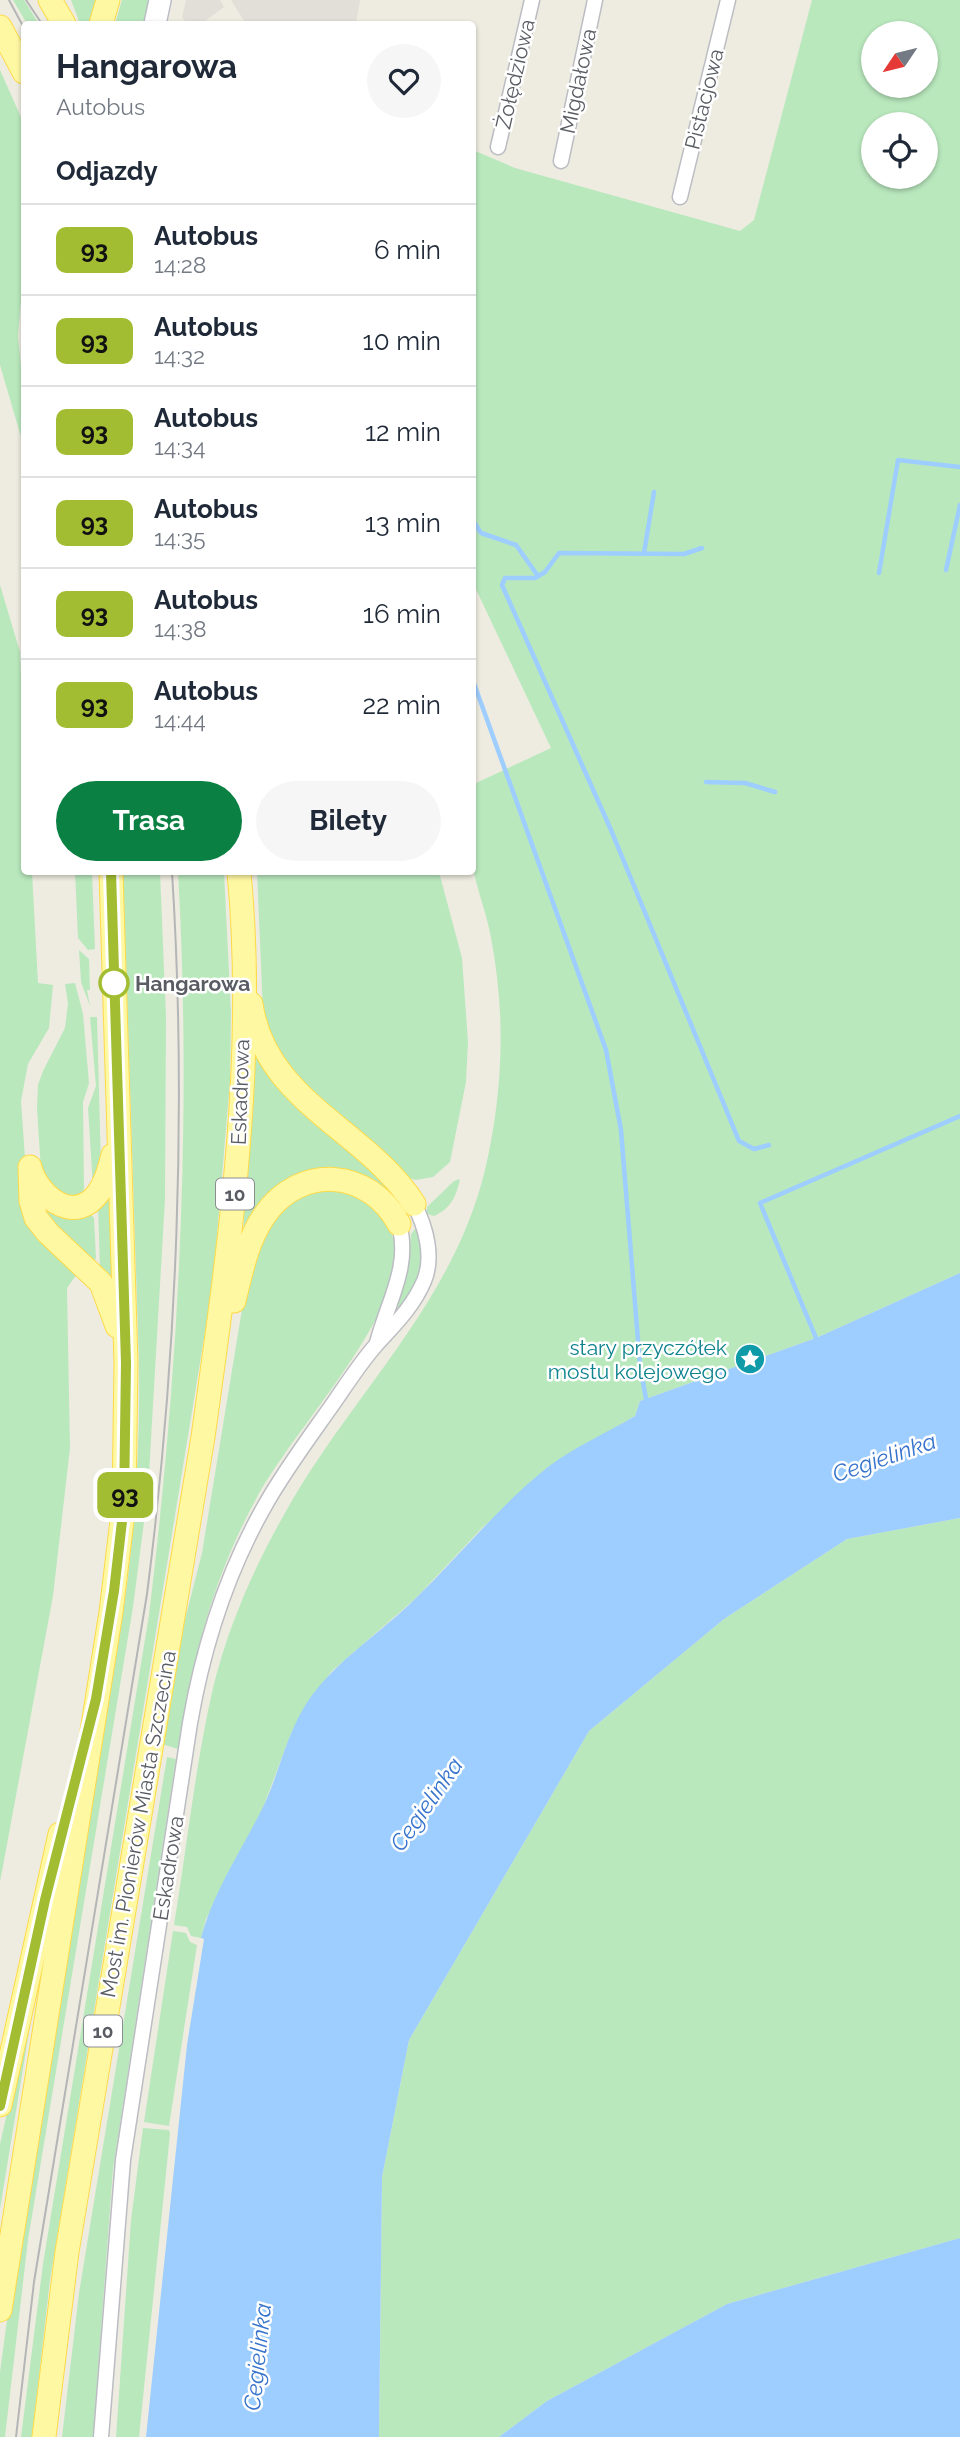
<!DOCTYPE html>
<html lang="pl">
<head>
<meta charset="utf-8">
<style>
  :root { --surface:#fff; --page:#f6f6f7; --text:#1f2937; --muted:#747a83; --line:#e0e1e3; --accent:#0b8043 }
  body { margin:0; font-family:Raleway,sans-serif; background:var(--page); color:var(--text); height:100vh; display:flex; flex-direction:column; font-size:26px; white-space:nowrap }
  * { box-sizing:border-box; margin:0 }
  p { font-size:23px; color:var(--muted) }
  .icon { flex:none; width:38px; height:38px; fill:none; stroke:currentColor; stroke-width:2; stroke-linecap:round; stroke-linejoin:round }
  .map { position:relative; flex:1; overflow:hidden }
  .panel { position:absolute; left:21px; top:21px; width:455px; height:854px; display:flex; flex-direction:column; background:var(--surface); border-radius:7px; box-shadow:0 2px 5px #0004 }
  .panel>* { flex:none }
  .badge { padding:0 14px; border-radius:10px; font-size:24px; line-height:46px }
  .needle { width:46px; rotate:235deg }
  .controls { position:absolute; left:861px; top:21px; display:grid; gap:14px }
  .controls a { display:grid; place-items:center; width:77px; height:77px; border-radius:50%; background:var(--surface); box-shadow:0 2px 5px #0004; font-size:35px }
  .map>.badge { position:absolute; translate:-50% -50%; box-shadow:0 0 0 4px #fff }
  h2 { padding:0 35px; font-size:26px; line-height:63px }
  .round { display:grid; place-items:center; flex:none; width:74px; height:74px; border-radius:37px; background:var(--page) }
  .headline { display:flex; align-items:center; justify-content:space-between; height:119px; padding:0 35px }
  h1 { font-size:33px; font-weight:700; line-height:52px }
  .cta { display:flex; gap:14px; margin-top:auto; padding:14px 35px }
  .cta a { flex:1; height:80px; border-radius:42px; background:var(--accent); color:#fff; font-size:28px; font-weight:700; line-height:80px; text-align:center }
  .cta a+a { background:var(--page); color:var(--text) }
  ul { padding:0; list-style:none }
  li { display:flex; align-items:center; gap:21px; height:91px; padding:0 35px; border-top:2px solid var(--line) }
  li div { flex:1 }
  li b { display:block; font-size:26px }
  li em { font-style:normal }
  li .badge { min-width:77px; font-weight:700; text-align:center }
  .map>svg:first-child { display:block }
  .industrial { fill:#e1dfd8 }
  .green { fill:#b9e8bd; fill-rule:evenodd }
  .water { fill:#9ecdff }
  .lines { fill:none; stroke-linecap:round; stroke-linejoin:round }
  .stream { stroke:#9ecdff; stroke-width:4.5 }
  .street-casing { stroke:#bbbdc3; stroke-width:17 }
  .secondary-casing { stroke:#bbbec6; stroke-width:24 }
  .primary-casing { stroke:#feda48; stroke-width:25 }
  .street { stroke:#fff; stroke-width:14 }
  .secondary { stroke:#fff; stroke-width:21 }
  .primary { stroke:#fff8a3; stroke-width:23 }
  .tram { stroke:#b4b5b6; stroke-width:2 }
  .line-casing { stroke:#fff; stroke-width:16 }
  .line { stroke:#a2bd31; stroke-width:10 }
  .stop-dot { fill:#fff; stroke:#a2bd31; stroke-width:3.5 }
  .labels { text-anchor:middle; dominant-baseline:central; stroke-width:5; stroke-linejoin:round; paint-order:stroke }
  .shield { fill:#fff; stroke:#8b8d92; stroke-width:2 }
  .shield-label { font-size:19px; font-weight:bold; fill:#595c63 }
  .street-label { font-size:21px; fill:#595c63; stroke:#fff }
  .stop-label { font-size:21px; font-weight:bold; fill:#595c63; stroke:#fff; text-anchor:start }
  .culture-label { font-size:21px; fill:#0d838f; stroke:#fff; text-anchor:end }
  .water-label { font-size:23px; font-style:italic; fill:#3673cd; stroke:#fff }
</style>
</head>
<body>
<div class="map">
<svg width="960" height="2437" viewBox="0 0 960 2437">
  <rect width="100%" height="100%" fill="#eeece0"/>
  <g class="industrial">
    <polygon points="186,0 220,0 224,7 201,24 187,24 182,17"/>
    <polygon points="231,0 360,0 356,24 246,24"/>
  </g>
  <g class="green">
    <polygon points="13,0 24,0 39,24 27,24"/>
    <polygon points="71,0 96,0 89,24 80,24"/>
    <polygon points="122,0 153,0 147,24 115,24"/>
    <path d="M812 0H960V1273L816 1338 640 1401 635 1416 549 1467 483 1527 415 1599 331 1672 292 1731 261 1813 206 1919 201 1938 191 1936 187 1927 174 1925C187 1847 195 1766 213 1688 228 1627 254 1567 285 1513 351 1394 452 1306 485 1170 503 1093 506 1016 491 938 487 914 477 891 473 867 468 840 473 808 473 781L476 783 551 748 473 583V150L515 168 740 231 754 220ZM873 33H926V86H873ZM873 124H926V177H873Z"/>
    <polygon points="0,70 24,124 24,264 18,336 24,397 24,447 0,365"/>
    <polygon points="0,585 20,652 24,743 24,872 32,872 38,983 53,985 49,1028 28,1064 21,1101 29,1215 80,1270 67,1288 70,1448 53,1596 0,1882"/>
    <polygon points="75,872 92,872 95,949 88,950 78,938"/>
    <path d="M123 872H160L166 1017 165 1199 148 1491 133 1607 28 2240 5 2437H0V2372L13 2276 126 1593C136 1516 140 1441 139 1363Z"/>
    <path d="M178 872H224L231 1013 230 1081 213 1283 50 2280 32 2437H21L43 2264 149 1615C179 1369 192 1119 178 872Z"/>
    <polygon points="257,872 439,872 462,958 468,1042 466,1082 450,1162 433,1177 416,1180 402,1176 278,1061 263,1013"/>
    <polygon points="79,950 89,959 90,990 87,990 90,1006 81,982"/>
    <polygon points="75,983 83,1014 89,1083 83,1102 84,1188 82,1195 60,1197 41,1171 37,1108 38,1085 43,1071 65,1028 68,1003 65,984"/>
    <polygon points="90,1017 97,1017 101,1167 93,1187 88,1108 96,1086"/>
    <polygon points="254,1050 393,1186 405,1210 335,1172 243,1232"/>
    <path d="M460 1179C456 1197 451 1208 434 1216L427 1214V1207L454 1181Z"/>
    <path d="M315 1187 363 1194C379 1214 397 1230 396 1258 392 1329 290 1434 255 1501 213 1578 191 1663 178 1749L162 1744 180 1639 202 1553 246 1285 255 1254 275 1213Z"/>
    <polygon points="107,1194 111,1197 113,1284 100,1272 98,1204"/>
    <polygon points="38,1200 88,1211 94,1218 96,1258 92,1265 53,1229"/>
    <path d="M416 1228C429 1253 417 1295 396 1312L408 1272 411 1234Z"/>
    <polygon points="960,1518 960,2238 727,2304 547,2401 499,2437 379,2437 382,2177 409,2040 589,1731 724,1619 847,1539"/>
    <polygon points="167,1757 176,1759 113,2169 93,2437 62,2437 79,2293"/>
    <polygon points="173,1931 186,1933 190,1942 197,1945 169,2126 144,2122"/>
    <polygon points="38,1977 0,2209 0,2144"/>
    <polygon points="143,2128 169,2130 170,2134 139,2437 116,2437 131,2220"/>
  </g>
  <g class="water">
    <path d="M960 1273V1518L847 1539 724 1619 589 1731 409 2040 382 2177 379 2437H146L187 2045 204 1939 201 1938C213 1893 239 1854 260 1813 279 1777 285 1735 308 1701 336 1660 381 1633 416 1598 460 1555 499 1506 548 1467 574 1447 607 1433 635 1416L640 1401 816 1338Z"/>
    <polygon points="960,2238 960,2437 499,2437 547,2401 727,2304"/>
  </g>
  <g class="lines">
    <g class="stream">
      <polyline points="472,519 481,533 516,545 538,576"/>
      <polyline points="702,548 684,554 559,553 545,572 535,578 505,578 502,585 611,830 739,1141 754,1149 769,1145"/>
      <polyline points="644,553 654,492"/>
      <polyline points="946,570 960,505"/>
      <polyline points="879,573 898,460 960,467"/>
      <polyline points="472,678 606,1050 621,1130 640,1365 646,1399"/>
      <polyline points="706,782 745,783 775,792"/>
      <polyline points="816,1338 760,1203 960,1116"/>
    </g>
    <g class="street-casing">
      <g id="street">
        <polyline points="498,147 532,0"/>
        <polyline points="561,161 595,0"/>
        <polyline points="680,197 728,0"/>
        <path d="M377 1343C387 1303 411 1267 399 1224"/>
        <path d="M101 2437 123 2160 190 1723C203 1648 228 1569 267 1502 287 1467 312 1434 335 1401 348 1382 361 1362 376 1345 394 1325 413 1307 424 1281 434 1257 426 1227 414 1204"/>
      </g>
    </g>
    <g class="secondary-casing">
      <polyline id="secondary" points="155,24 160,0"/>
    </g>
    <g class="primary-casing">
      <g id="primary">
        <polyline points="50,0 64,24"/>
        <polyline points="101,24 108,0"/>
        <polyline points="0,27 24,72"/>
        <path d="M251 1004C265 1102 366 1129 414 1204"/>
        <polyline points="30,1167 31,1201 36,1218 48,1233 101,1283 117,1326"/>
        <path d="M31 1171C41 1199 76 1225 99 1192 106 1182 110 1167 113 1155"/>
        <path d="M234 1301C241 1272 247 1241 264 1216 300 1163 370 1169 399 1224"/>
        <polyline points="0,2105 60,1834"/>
        <polyline points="0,2310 111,1612 124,1504 126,1363 111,872"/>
        <path d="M44 2437 67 2252 203 1437C229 1250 257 1061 239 872"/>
      </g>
    </g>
    <use href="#street" class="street"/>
    <use href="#secondary" class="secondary"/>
    <use href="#primary" class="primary"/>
    <g class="tram">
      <polyline points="9,0 24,28"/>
      <polyline points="26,0 42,24"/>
      <path d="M16 2437 34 2282 147 1594C177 1360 187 1108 172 872"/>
    </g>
  </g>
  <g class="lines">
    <g class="line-casing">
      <polyline id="line" points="0,2106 45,1900 96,1699 114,1591 124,1504 126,1363 111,872"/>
    </g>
    <use href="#line" class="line"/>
  </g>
  <defs>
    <g id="sight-disc" transform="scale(1.575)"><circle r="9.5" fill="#0f9aa8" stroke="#fff"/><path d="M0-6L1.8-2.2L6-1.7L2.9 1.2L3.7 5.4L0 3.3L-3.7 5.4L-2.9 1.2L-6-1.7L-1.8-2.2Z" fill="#fff"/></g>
  </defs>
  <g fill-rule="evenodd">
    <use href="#sight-disc" x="750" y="1359"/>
  </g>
  <circle class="stop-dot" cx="114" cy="983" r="14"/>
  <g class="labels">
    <g class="shield">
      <rect x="216" y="1178.5" width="38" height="31" rx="5"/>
      <rect x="84" y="2015.5" width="38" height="31" rx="5"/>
    </g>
    <g class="shield-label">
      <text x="235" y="1194">10</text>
      <text x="103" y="2031">10</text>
    </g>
    <g class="street-label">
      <text transform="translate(515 74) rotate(-77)">Żołędziowa</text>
      <text transform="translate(578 81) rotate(-78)">Migdałowa</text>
      <text transform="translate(704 99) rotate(-76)">Pistacjowa</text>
      <text transform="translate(240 1092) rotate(-88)">Eskadrowa</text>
      <text transform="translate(138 1824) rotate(-80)">Most im. Pionierów Miasta Szczecina</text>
      <text transform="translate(168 1868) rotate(-81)">Eskadrowa</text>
    </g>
    <g class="stop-label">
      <text x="135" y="983">Hangarowa</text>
    </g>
    <g class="culture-label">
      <text x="727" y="1347">stary przyczółek<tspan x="727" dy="24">mostu kolejowego</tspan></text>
    </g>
    <g class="water-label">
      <text transform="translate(884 1457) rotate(-19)">Cegielinka</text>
      <text transform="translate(426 1804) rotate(-55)">Cegielinka</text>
      <text transform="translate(257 2357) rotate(-84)">Cegielinka</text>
    </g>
  </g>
</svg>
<div class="controls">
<a><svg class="needle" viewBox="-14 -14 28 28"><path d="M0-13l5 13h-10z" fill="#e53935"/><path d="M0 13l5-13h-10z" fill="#747a83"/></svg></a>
<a><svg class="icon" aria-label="locate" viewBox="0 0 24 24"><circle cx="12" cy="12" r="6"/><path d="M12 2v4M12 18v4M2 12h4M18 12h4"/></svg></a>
</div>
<b class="badge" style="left:125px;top:1495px;background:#a2bd31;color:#111">93</b>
<section class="panel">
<div class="headline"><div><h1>Hangarowa</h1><p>Autobus</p></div><a class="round"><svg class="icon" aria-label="heart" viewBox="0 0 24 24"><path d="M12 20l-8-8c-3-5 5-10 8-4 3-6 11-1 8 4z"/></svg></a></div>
<h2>Odjazdy</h2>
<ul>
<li><span class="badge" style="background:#a2bd31;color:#111">93</span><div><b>Autobus</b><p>14:28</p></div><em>6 min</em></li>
<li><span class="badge" style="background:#a2bd31;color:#111">93</span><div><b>Autobus</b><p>14:32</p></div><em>10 min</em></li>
<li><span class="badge" style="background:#a2bd31;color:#111">93</span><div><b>Autobus</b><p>14:34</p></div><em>12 min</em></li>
<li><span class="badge" style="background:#a2bd31;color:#111">93</span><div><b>Autobus</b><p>14:35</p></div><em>13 min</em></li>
<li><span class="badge" style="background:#a2bd31;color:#111">93</span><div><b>Autobus</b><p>14:38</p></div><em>16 min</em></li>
<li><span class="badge" style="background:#a2bd31;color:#111">93</span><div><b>Autobus</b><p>14:44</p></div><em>22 min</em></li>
</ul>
<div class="cta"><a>Trasa</a><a>Bilety</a></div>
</section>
</div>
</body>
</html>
